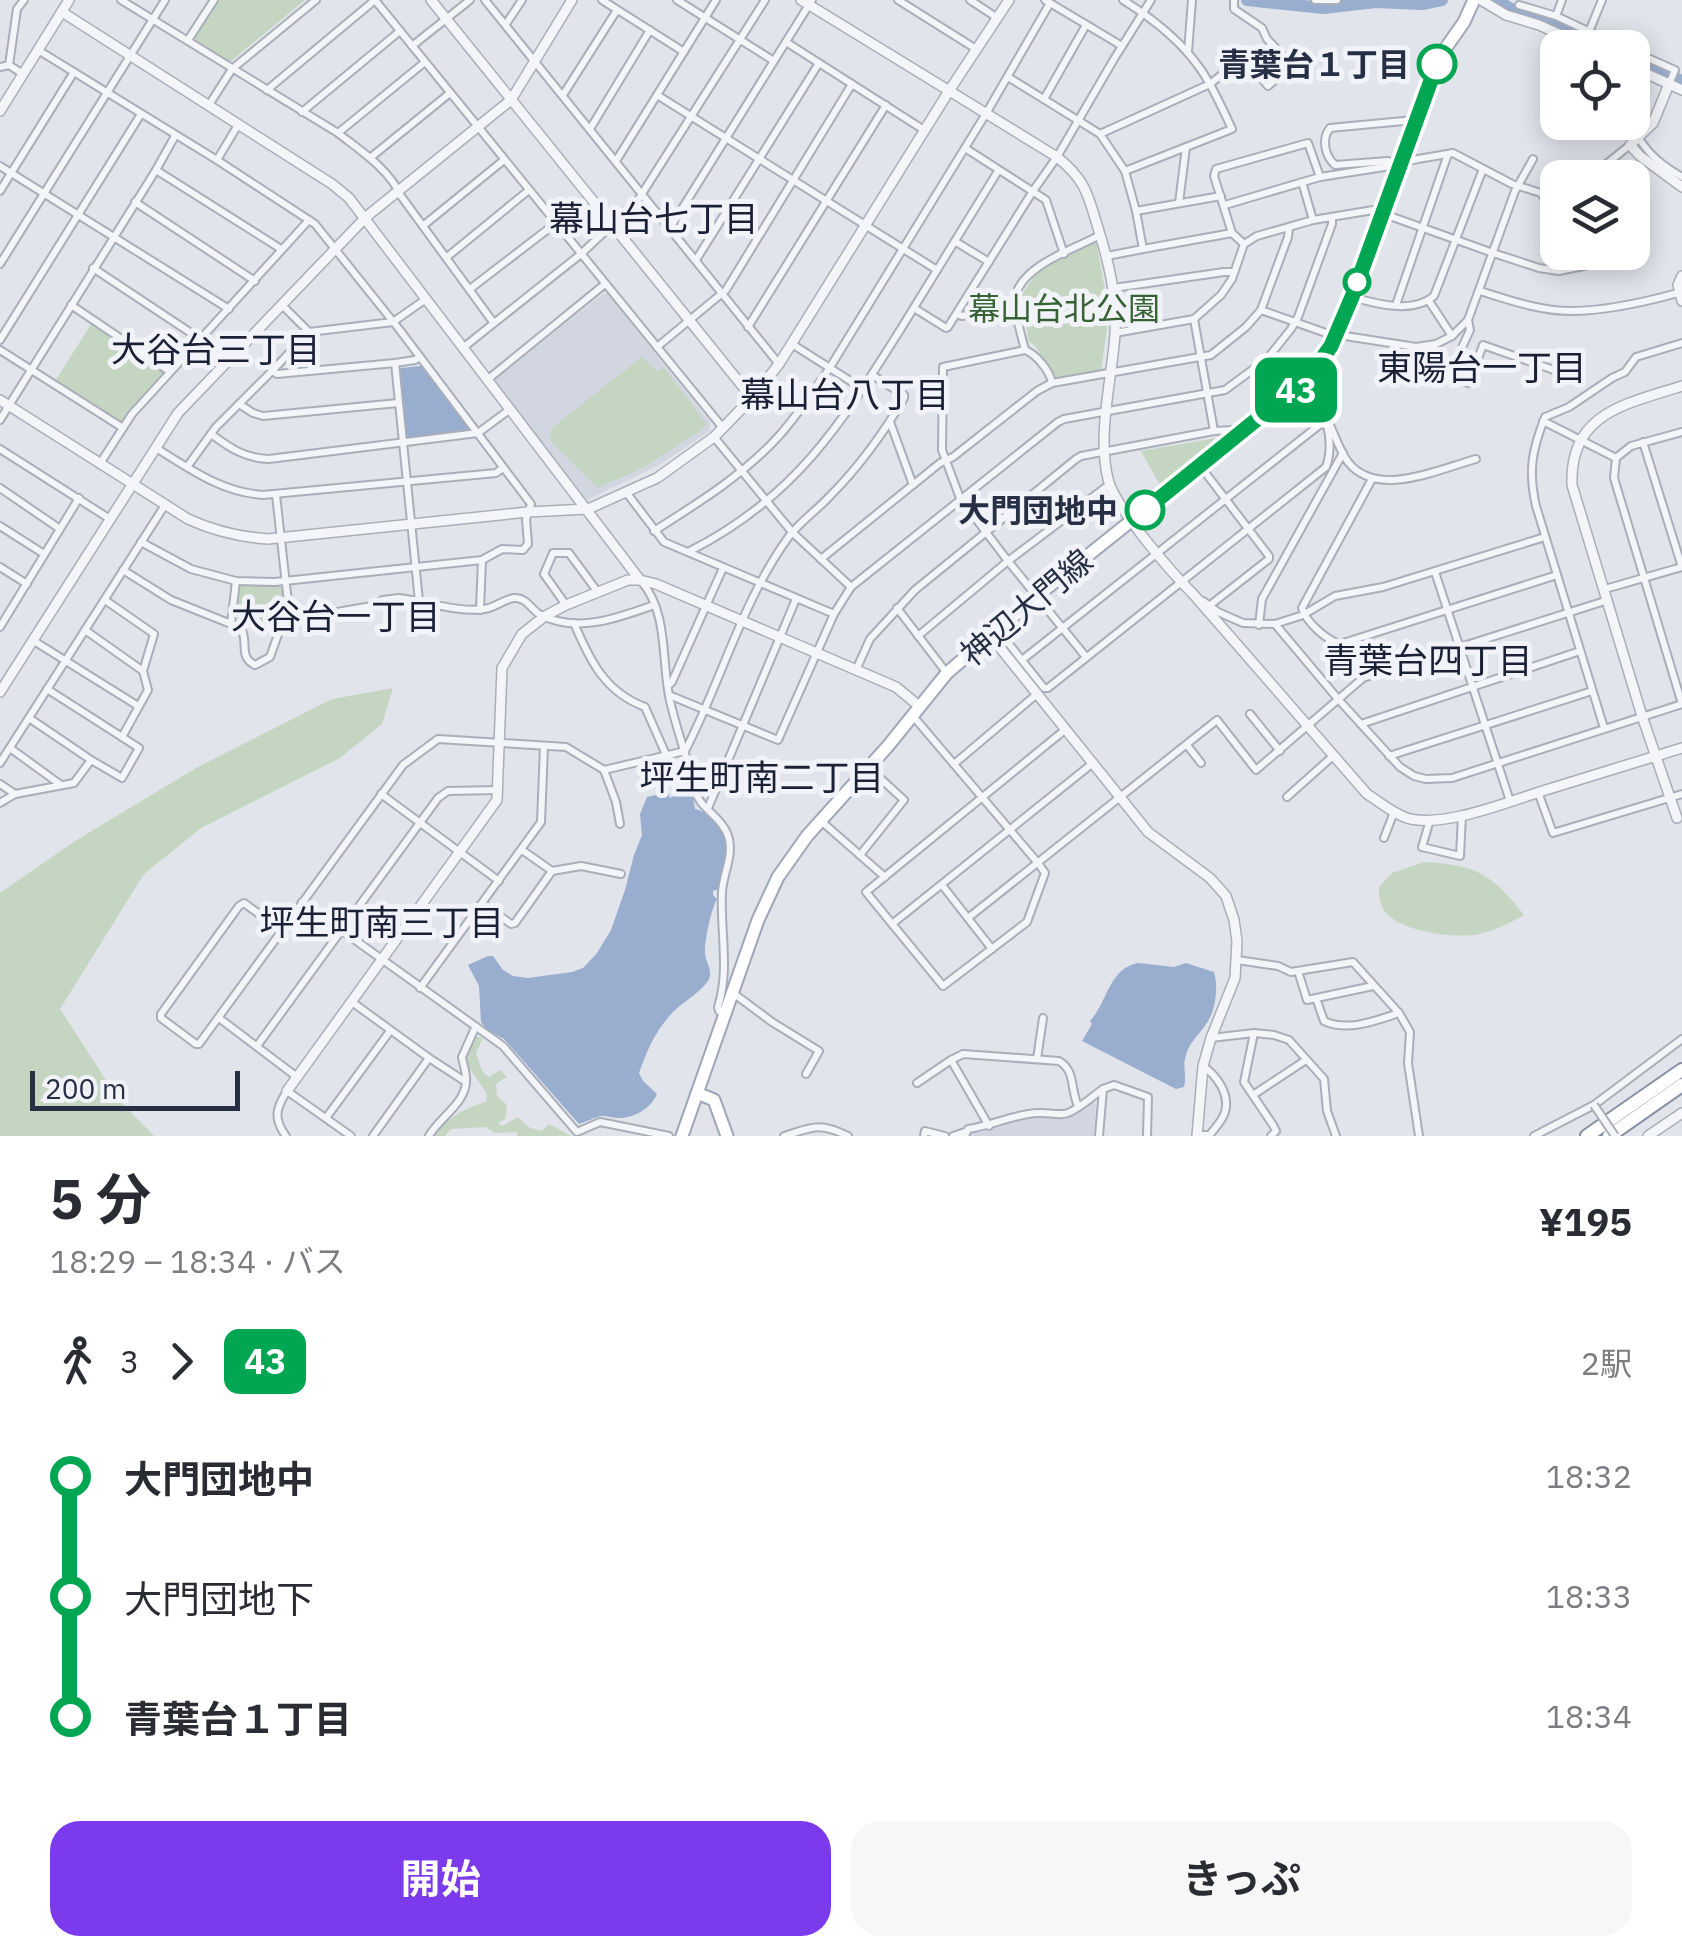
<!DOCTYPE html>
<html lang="ja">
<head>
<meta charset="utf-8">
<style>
  :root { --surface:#fff; --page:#f7f7f7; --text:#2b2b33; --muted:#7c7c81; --accent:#7c3aed }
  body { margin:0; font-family:"IBM Plex Sans","Noto Sans JP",sans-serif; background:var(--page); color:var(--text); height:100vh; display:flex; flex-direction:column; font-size:38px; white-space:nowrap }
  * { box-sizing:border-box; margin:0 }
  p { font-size:32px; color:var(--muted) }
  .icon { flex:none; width:55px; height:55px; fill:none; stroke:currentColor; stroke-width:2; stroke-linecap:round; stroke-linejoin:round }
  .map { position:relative; height:1136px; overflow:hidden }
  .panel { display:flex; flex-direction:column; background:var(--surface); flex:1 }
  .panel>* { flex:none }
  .badge { padding:0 20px; border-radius:15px; font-size:35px; line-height:65px }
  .controls { position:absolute; left:1540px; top:30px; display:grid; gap:20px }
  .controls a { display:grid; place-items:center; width:110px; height:110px; border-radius:20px; background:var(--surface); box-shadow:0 5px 25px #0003; font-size:50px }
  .scale { position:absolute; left:30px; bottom:25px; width:210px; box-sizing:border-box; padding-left:10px; border:5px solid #272f44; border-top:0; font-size:28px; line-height:35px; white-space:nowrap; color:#272f44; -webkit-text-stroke:8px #f1f3f8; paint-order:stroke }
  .map>.badge { position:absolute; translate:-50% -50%; box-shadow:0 0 0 5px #fff }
  .legs { display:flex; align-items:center; gap:15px; height:110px; padding:0 50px; font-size:32px }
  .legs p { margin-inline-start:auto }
  .head { display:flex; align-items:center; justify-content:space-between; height:170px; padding:0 50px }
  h1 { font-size:55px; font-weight:700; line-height:75px }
  .primary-button { display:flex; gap:20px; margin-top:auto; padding:20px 50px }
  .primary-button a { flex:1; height:115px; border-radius:30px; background:var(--accent); color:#fff; font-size:40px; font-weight:700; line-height:115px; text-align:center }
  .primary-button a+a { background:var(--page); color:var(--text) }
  ul { padding:0 50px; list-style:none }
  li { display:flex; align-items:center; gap:35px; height:120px; font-size:38px }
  li i { display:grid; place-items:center; width:15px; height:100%; margin:0 12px; background:currentColor }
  li i::after { content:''; width:25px; height:25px; margin:-12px; border:8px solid; border-radius:50%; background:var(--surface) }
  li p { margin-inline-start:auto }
  li:first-child i { background:linear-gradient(#0000 50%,currentColor 0) }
  li:last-child i { background:linear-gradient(currentColor 50%,#0000 0) }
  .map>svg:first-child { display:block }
  .built { fill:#d2d6e0 }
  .green { fill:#c4d6c1 }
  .water { fill:#99adce }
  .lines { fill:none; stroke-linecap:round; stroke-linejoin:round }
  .river { stroke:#99adce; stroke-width:12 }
  .minor-casing { stroke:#a9aeb9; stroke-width:10 }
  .tertiary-casing { stroke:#a9aeb9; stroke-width:12 }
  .primary-casing { stroke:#9fa6b8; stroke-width:15 }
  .motorway-casing { stroke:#878fa3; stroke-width:16 }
  .minor { stroke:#f4f5f9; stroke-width:6 }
  .tertiary { stroke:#f4f5f9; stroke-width:9 }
  .primary { stroke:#fff; stroke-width:11 }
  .motorway { stroke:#fff; stroke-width:12 }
  .minor-bridge-casing { stroke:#a9aeb9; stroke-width:10; stroke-linecap:butt }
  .minor-bridge { stroke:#f4f5f9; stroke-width:6 }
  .line-1-casing { stroke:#fff; stroke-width:22 }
  .line-1 { stroke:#00a651; stroke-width:15 }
  .stop-1-dot { fill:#fff; stroke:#00a651; stroke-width:5 }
  .labels { text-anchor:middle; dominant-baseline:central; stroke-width:10; stroke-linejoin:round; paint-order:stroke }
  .stop-label { font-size:32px; font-weight:bold; fill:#272f44; stroke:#f1f3f8; text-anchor:end }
  .park-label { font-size:32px; fill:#376233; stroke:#f1f3f8 }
  .street-label { font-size:32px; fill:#272f44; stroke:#f1f3f8 }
  .neighbourhood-label { font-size:35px; fill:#1a2035; stroke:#f1f3f8 }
</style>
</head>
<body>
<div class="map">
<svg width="1682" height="1136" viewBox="0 0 1682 1136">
  <rect width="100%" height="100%" fill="#e1e4eb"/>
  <g class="built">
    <polygon points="604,293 608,294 710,422 710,431 659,465 587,500 577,491 496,382 496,378"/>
    <polygon points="1091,1102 1096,1104 1094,1136 967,1136 969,1132 987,1131 1004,1122 1037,1116 1069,1117"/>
  </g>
  <g class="green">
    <polygon points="219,0 305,0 230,62 194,39"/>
    <polygon points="1096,241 1105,290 1107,329 1101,370 1057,378 1034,345 1029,342 1021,296 1037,272"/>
    <polygon points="93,321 168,372 123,427 54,383"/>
    <polygon points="642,357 657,371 664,368 706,423 704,428 644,467 598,488 550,440 553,427"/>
    <polygon points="1216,438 1195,458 1160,485 1141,451"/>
    <polygon points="240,585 282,587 284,615 275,624 243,621 236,617"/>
    <polygon points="393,688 382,724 340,758 201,828 144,874 60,1009 119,1100 154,1136 0,1136 0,893 75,841 196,768 332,699"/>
    <path d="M1424 862C1477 865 1492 874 1524 915 1510 923 1496 930 1480 934 1456 939 1398 932 1384 910 1379 902 1379 895 1379 887L1392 873Z"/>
    <path d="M475 1036 483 1038 476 1053 482 1071 489 1077 500 1070 507 1077 496 1084 497 1096 507 1105 505 1119 498 1123 502 1126 518 1117 530 1128 542 1131 549 1124 571 1136H517V1132L495 1133 485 1127 451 1129 445 1136H435C448 1116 464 1109 486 1102L487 1094 466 1063 464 1055Z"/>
  </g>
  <g class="water">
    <polygon points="421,366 474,432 404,440 400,368"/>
    <path d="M691 788 695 809C737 821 726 856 719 889L713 891V895L717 899C712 907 704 942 705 952 705 963 714 970 708 981 699 994 684 1001 673 1012 656 1030 647 1050 639 1073L643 1081 657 1094C651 1108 635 1118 619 1118 613 1118 608 1116 602 1116 595 1117 586 1122 579 1124L504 1039 487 1030 481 1022 479 986 468 965 488 956H493L503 970 513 976 528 978 572 972 583 968 597 953 611 930 625 890 634 855 642 835 640 814 647 797 668 792 670 798Z"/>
    <path d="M1138 963 1174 967 1186 963 1214 972C1219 989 1215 1014 1204 1027 1197 1037 1189 1043 1186 1055 1182 1065 1187 1076 1184 1087L1176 1089 1082 1041 1092 1024 1090 1021C1108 1002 1108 969 1138 963Z"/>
  </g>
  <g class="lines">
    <g class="river">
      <polyline points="1247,0 1323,8 1376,2 1422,4 1442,0"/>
      <polyline points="1496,0 1511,9 1534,15 1608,48"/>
      <polyline points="1632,59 1682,81"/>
    </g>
    <g class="minor-casing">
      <g id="minor">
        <path d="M121 0 338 133C361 151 389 169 401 196L493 322"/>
        <polyline points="485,0 779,364"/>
        <polyline points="602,0 684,52"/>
        <polyline points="677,0 774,61"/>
        <polyline points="898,0 976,49"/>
        <polyline points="970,0 996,17"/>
        <polyline points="1045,0 1122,46"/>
        <path d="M1123 0C1150 17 1180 40 1199 67 1213 86 1222 108 1232 129L1125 171"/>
        <polyline points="1315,0 1337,0"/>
        <polyline points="1519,5 1556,16 1624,48"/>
        <polyline points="1556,16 1562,0"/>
        <polyline points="506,24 522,0"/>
        <polyline points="188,40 214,0"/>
        <polyline points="786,42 924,130"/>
        <polyline points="1584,44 1602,0"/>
        <polyline points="412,46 470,0"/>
        <polyline points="38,50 217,160 315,224 399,329 531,504 526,519 528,544 523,550 502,549 482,560 275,582 236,581 191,569 141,542"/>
        <polyline points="1632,51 1675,70 1669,84"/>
        <polyline points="1188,52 1192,0"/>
        <polyline points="9,65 17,9 24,0"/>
        <polyline points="0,67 9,65 23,74"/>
        <polyline points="1008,77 1100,134 1125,171 1136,211 1143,249 1107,256"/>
        <polyline points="267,90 375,0 723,428"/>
        <polyline points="563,95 617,10"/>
        <polyline points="657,95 937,270"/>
        <polyline points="1044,99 1086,25"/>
        <polyline points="209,105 232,69 316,0"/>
        <polyline points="302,112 400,31"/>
        <polyline points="590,129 650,30"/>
        <polyline points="338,133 425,62"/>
        <polyline points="1100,134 1210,84 1244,57 1268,86 1292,65 1267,39 1262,28 1234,9 1234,0"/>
        <path d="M1638 137C1650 156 1663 166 1682 177"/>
        <polyline points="965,148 1046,200 1064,254"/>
        <polyline points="370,158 450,93"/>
        <polyline points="1533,159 1515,191 1468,320 1470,330 1449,376 1469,383 1483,345 1568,375"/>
        <polyline points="217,160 238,125"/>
        <polyline points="616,161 716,0"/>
        <path d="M1396 164 1388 161 1335 165C1325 156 1321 139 1330 128L1414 120"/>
        <polyline points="0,166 229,309"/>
        <polyline points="156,170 281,249"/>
        <polyline points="1589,178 1630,145"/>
        <polyline points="1302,182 1313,220"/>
        <polyline points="0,191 74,72"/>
        <polyline points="135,202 255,281"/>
        <polyline points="1179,203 1186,147"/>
        <polyline points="1225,205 1320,177 1384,167 1418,159 1453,153 1512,184 1541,193 1558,219"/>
        <polyline points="1136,211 1221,196"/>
        <polyline points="424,225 504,160"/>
        <polyline points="670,228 812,0"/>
        <polyline points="956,242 989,262"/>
        <polyline points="1244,244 1232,233 1214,176 1216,169 1308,143 1320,177"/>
        <polyline points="1143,249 1232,233"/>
        <polyline points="447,257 529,190"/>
        <polyline points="696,260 819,63"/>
        <polyline points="0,264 165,0"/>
        <polyline points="93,268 200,339 225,363"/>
        <polyline points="1114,288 1224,272 1234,272"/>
        <polyline points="470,289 556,223"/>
        <path d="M1480 291C1509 300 1540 311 1571 311 1606 311 1645 302 1678 293"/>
        <path d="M1352 297C1377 304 1413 314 1434 296L1483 169"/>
        <polyline points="1429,301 1452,336"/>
        <polyline points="71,305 169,371"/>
        <polyline points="282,305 309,332"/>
        <polyline points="1396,305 1448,154"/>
        <polyline points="914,308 946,328 948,327 1033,191 1057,157 1114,59 1151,0"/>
        <polyline points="1261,310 1326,333 1416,347 1436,344 1452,336 1467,321"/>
        <polyline points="957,314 962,316 1015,305"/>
        <polyline points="1194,319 1214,431"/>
        <polyline points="748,327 886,105"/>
        <polyline points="1115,333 1194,319 1221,295 1232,279 1244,244 1257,236 1313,220 1373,210 1493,253 1539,268 1559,271 1603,262 1645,249"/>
        <polyline points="0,340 141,114"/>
        <polyline points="792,344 863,389"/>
        <polyline points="464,347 581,254 638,200 765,0"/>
        <polyline points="657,347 726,290 852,84"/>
        <polyline points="0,350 123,428"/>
        <polyline points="1025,350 943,367 942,450 960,498 1008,561 1086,657"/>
        <polyline points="395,363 419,601"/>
        <polyline points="272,371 277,374 395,363 415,360 420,357"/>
        <polyline points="487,380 605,284"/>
        <path d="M1052 383C1050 371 1036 354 1025 350 1022 337 1012 307 1016 294 1025 264 1075 249 1100 235"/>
        <polyline points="239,404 253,413 263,416 398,403"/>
        <polyline points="0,420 156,170 175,136"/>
        <polyline points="1543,421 1616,458"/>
        <polyline points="890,422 913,485"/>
        <polyline points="1682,432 1631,446 1616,458 1614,478 1682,704"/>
        <path d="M211 434C230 448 244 458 269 459L478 433 509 410"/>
        <polyline points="714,437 792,532 851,587"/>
        <polyline points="1643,442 1682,567"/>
        <path d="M156 448C190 469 221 492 263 495L496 473 503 468"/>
        <polyline points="0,449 110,519"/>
        <polyline points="101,462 132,414 309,220"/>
        <polyline points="187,467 216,427 272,371 309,332 393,322 426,299"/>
        <polyline points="1201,467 1269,556 1269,559 1209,606"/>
        <path d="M1372 479 1302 608C1306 622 1326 640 1340 644L1557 575"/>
        <polyline points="0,488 60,529"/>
        <polyline points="626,492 664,542 834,614"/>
        <polyline points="276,495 290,620"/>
        <polyline points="0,526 44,554"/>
        <path d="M654 531C698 503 742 476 778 437 797 416 813 392 829 369L987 112 1050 3"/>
        <path d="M690 551C796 497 841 424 902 327 934 275 966 223 998 171"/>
        <polyline points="821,559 940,463 953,457 1037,391 1052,383 1211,355 1246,327 1261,310 1288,237 1289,228"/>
        <polyline points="0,567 27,584"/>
        <path d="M123 570 171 600 241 628C249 642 238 657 255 665L270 657 280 629 290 620 372 606 383 600 399 598C424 601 460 613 484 609 495 608 504 599 514 598 526 597 531 609 539 614 576 634 618 618 654 605"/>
        <polyline points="1435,572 1510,801"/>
        <path d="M642 582C669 615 661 662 670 701 677 731 688 760 695 790 699 809 723 816 729 839 733 858 723 874 722 892 720 931 730 969 718 1007L719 1011 723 1014"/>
        <polyline points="1605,589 1682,567"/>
        <polyline points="1203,601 1218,612 1243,623 1275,624 1303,615 1335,596 1383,587 1545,537"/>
        <polyline points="566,605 544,574 553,553 569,553 597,591"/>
        <polyline points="897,608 946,672"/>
        <polyline points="480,610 482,560"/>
        <path d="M574 623C590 661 605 692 645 707L667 757"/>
        <polyline points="231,624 236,581"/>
        <polyline points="1275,624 1338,699 1400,767 1414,776 1426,779 1452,778 1682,704"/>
        <polyline points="1259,625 1262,599 1343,453"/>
        <polyline points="0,627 79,498"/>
        <path d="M997 629 1044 688H1048L1326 467C1337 436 1321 406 1308 378"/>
        <polyline points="85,630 143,671"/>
        <polyline points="918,636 1008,561 1110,484"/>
        <polyline points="34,641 138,706"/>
        <path d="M1022 660 1327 419C1334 432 1339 450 1348 462 1377 499 1439 469 1476 459"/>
        <polyline points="856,670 870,639 915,590 1076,459 1081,456 1214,431 1233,430 1239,434"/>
        <polyline points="669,685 672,682 723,568"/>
        <polyline points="47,689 122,737"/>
        <polyline points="669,695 778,740 834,614 851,587 1058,422 1064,419 1225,390 1267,359 1291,329 1298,317 1332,224 1332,217"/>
        <polyline points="1250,714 1280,751"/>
        <path d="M913 716C955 765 996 814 1038 863L1045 873 1027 922 943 986 866 892 1066 729"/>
        <polyline points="29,718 91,760"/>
        <polyline points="1361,724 1580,651"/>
        <path d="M1604 728 1536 506C1528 471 1532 450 1545 417L1569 407 1612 378 1625 372 1636 357 1682 343"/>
        <polyline points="1187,745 1201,763"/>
        <polyline points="10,748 61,785"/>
        <polyline points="1389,756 1592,691"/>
        <polyline points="0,763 165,505"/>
        <polyline points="954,764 1037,694"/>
        <path d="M604 770 685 751C722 680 742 600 790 535 801 521 817 510 829 497 858 468 883 434 904 398V395L872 375"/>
        <polyline points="0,784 15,794"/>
        <polyline points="1538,792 1553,833 1682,794"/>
        <polyline points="381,794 499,881"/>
        <polyline points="1287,797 1333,756"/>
        <polyline points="0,803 15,794 74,783 91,760 122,778 139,748 122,737 148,690 143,671 154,634 105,600"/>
        <polyline points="708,808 796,599"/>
        <polyline points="1430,820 1422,847 1460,856 1462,815"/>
        <polyline points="821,821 885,877"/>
        <polyline points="1384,838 1394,812"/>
        <polyline points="522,850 552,871 581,866 621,874"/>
        <polyline points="860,855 904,800 869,768"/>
        <polyline points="942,885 992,949"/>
        <polyline points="302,902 503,1046 577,1132 600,1122 669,1136"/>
        <polyline points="483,904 511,924 515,923 552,871"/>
        <polyline points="968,918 1217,720 1256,770 1363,678 1608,600"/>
        <polyline points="892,924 1093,763"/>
        <polyline points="281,930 244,903 239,906 161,1014 161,1018 196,1044 199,1044 403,765 438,739 566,747 604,770 616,802 620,824"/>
        <polyline points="1237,960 1278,966 1291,972 1353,962 1399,1013 1410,1032 1408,1063 1419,1136"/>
        <polyline points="1298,971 1307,1000 1373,986"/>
        <polyline points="420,988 541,822 544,746"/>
        <polyline points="733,993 772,1022 819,1051 806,1074"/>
        <path d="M1316 998 1324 1021C1347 1032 1375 1021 1399 1013"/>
        <polyline points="352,1002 429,1058 466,1082"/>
        <polyline points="219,1018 297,1077"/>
        <polyline points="1254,1033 1244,1082 1273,1125 1276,1131 1271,1136"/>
        <polyline points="1211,1038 1254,1033 1274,1035 1289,1040 1324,1079 1327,1111 1336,1136"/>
        <polyline points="257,1046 438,798 448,791 497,790"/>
        <polyline points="1037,1059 1043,1018"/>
        <polyline points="951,1060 989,1126"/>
        <path d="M917 1083 951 1060 963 1054 1059 1061C1076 1071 1070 1089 1078 1106"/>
        <polyline points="1253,1095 1306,1060"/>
        <polyline points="326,1118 390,1031"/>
        <path d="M1197 1135H1210C1214 1129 1223 1120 1225 1112 1230 1094 1217 1076 1203 1066"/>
        <path d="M286 1136C273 1119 276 1108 287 1091L351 1136"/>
        <polyline points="373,1136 429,1058"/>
        <path d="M429 1136C439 1118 466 1103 466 1081 467 1073 463 1065 462 1057L475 1028"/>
        <path d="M784 1136C813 1127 819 1122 848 1136"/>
        <polyline points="924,1136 925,1131 945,1136"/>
        <polyline points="953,1136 965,1132"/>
        <path d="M965 1136 968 1129C992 1126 1013 1114 1038 1113 1048 1112 1061 1117 1070 1112 1081 1107 1093 1096 1103 1089"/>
        <polyline points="1099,1136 1103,1089 1114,1085 1148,1097 1147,1136"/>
        <polyline points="1534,1136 1594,1105 1682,1039"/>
      </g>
    </g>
    <g class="tertiary-casing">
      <g id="tertiary">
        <polyline points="431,0 752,398"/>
        <path d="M801 0 1057 157C1086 180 1088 195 1098 228 1109 263 1117 296 1115 334 1112 379 1097 434 1108 479 1115 508 1172 573 1194 595L1367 794C1380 802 1392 813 1407 818 1444 829 1512 800 1549 789 1593 775 1638 762 1682 748"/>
        <polyline points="1481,0 1506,15 1539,25 1590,48"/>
        <polyline points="62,12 332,184 349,198 640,580 656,584 896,687 919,706"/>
        <polyline points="1632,67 1682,90"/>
        <polyline points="1669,84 1653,123 1630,145 1640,156 1682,187"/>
        <polyline points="0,111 69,0"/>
        <polyline points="1682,276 1678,285 1682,301"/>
        <path d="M0 400 188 519C214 531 239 537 268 539L528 512 588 509 657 478 714 437 752 398 779 364 949 91 1009 0"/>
        <polyline points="989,634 1148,832 1210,878 1226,896 1234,920 1237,941 1235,978 1211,1038 1203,1066 1197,1136"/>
        <polyline points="0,692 178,413 366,217 511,100 572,0"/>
        <path d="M1677 818 1642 716 1572 485C1569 413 1626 404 1682 386"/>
        <polyline points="287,1091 497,800 502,668 522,634 545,616 566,605 628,580 640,580"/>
        <polyline points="1648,1136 1682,1113"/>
      </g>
    </g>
    <g class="primary-casing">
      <g id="primary">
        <polyline points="697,1093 714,1100 727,1136"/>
        <path d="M682 1136 758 920 778 877 807 836 888 746 947 673 1037 596 1294 391C1323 364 1337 334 1352 297L1438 59 1464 22 1474 0"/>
      </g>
    </g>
    <g class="motorway-casing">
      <g id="motorway">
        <polyline points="1587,1136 1682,1070"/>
        <polyline points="1609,1136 1682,1085"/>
      </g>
    </g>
    <use href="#minor" class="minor"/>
    <use href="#tertiary" class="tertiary"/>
    <use href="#primary" class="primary"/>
    <use href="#motorway" class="motorway"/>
    <g class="minor-bridge-casing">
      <polyline id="minor-bridge" points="1594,1105 1615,1136"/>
    </g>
    <use href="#minor-bridge" class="minor-bridge"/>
  </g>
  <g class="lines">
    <g class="line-1-casing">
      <polyline id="line-1" points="1145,510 1308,378 1331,346 1352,297 1437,64"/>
    </g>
    <use href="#line-1" class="line-1"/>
  </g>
  <g class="stop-1-dot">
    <circle cx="1437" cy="64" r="18"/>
    <circle cx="1357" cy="282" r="12"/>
    <circle cx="1145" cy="510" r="18"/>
  </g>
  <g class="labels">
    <g class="stop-label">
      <text x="1410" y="64">青葉台１丁目</text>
      <text x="1118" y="510">大門団地中</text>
    </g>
    <g class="park-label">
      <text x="1064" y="308">幕山台北公園</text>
    </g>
    <g class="street-label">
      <text transform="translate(1026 607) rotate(-40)">神辺大門線</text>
    </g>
    <g class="neighbourhood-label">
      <text x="654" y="218">幕山台七丁目</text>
      <text x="216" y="349">大谷台三丁目</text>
      <text x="1482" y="367">東陽台一丁目</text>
      <text x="845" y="394">幕山台八丁目</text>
      <text x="336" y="616">大谷台一丁目</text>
      <text x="1428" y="660">青葉台四丁目</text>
      <text x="762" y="777">坪生町南二丁目</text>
      <text x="382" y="922">坪生町南三丁目</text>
    </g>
  </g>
</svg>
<div class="controls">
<a><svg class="icon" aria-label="locate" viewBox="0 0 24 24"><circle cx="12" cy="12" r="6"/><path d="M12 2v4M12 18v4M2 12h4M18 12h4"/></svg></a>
<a><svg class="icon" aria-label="layers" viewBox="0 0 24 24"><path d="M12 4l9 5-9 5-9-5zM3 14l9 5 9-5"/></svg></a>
</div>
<div class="scale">200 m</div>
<b class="badge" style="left:1296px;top:390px;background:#00a651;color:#fff">43</b>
</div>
<section class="panel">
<div class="head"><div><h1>5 分</h1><p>18:29 – 18:34 · バス</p></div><b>¥195</b></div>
<div class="legs"><svg class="icon" aria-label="walk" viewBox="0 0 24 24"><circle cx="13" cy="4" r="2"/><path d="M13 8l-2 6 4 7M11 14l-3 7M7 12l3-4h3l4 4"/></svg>3<svg class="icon" aria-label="forward" viewBox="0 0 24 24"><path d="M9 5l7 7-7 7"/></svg><b class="badge" style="background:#00a651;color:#fff">43</b><p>2駅</p></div>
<ul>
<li><i style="color:#00a651"></i><b>大門団地中</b><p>18:32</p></li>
<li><i style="color:#00a651"></i><span>大門団地下</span><p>18:33</p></li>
<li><i style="color:#00a651"></i><b>青葉台１丁目</b><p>18:34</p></li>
</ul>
<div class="primary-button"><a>開始</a><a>きっぷ</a></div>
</section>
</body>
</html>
